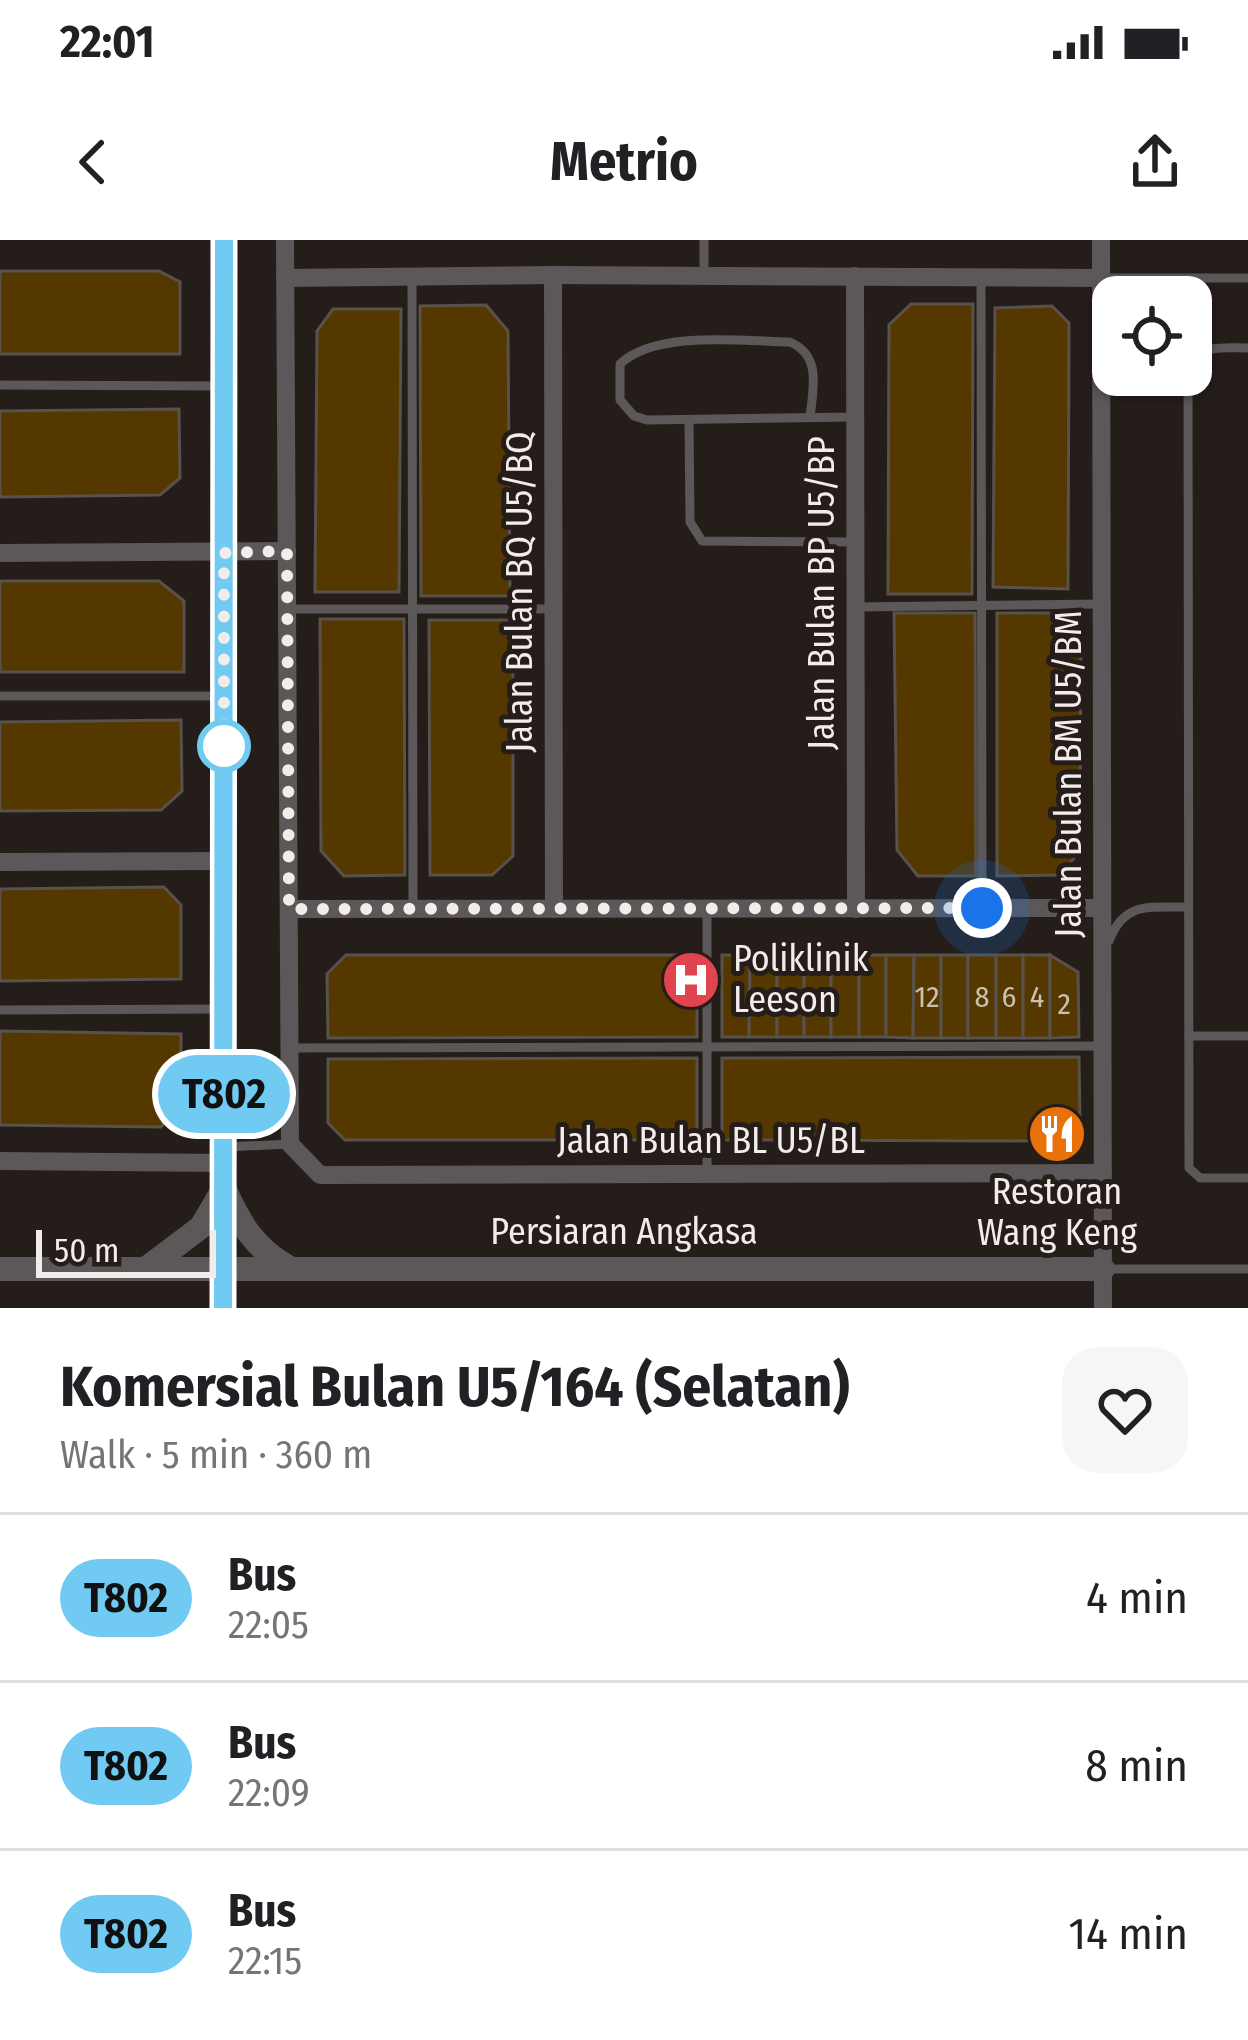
<!DOCTYPE html>
<html lang="en">
<head>
<meta charset="utf-8">
<style>
  :root { --surface:#fff; --page:#f6f6f6; --text:#202124; --muted:#757577; --line:#e0e0e0 }
  body { margin:0; font-family:"Fira Sans Condensed",sans-serif; background:var(--page); color:var(--text); height:100vh; display:flex; flex-direction:column; font-size:45px; white-space:nowrap }
  * { box-sizing:border-box; margin:0 }
  p { font-size:39px; color:var(--muted) }
  .icon { flex:none; width:66px; height:66px; fill:none; stroke:currentColor; stroke-width:2; stroke-linecap:round; stroke-linejoin:round }
  .map { position:relative; height:1068px; overflow:hidden }
  .sheet { display:flex; flex-direction:column; background:var(--surface); flex:1 }
  .sheet>* { flex:none }
  .badge { padding:0 24px; border-radius:39px; font-size:42px; line-height:78px }
  .buttons { position:absolute; left:1092px; top:36px; display:grid; gap:24px }
  .buttons a { display:grid; place-items:center; width:120px; height:120px; border-radius:24px; background:var(--surface); box-shadow:0 3px 9px #0004; font-size:60px }
  .scale { position:absolute; left:36px; bottom:30px; width:180px; box-sizing:border-box; padding-left:12px; border:6px solid #f2ecea; border-top:0; font-size:33px; line-height:42px; white-space:nowrap; color:#f2ecea; -webkit-text-stroke:9px #251d19; paint-order:stroke }
  .you { position:absolute; width:60px; height:60px; margin:-30px; border:9px solid #fff; border-radius:50%; background:#1a73e8; box-shadow:0 0 0 18px #1a73e833 }
  .map>.badge { position:absolute; translate:-50% -50%; box-shadow:0 0 0 6px #fff }
  .round { display:grid; place-items:center; flex:none; width:126px; height:126px; border-radius:36px; background:var(--page) }
  .head { display:flex; align-items:center; justify-content:space-between; height:204px; padding:0 60px }
  h1 { font-size:57px; font-weight:700; line-height:90px }
  ul { padding:0; list-style:none }
  li { display:flex; align-items:center; gap:36px; height:168px; padding:0 60px; border-top:3px solid var(--line) }
  li div { flex:1 }
  li b { display:block; font-size:45px }
  li em { font-style:normal }
  li .badge { min-width:132px; font-weight:700; text-align:center }
  .status { display:flex; justify-content:space-between; align-items:center; height:84px; padding:0 60px; background:var(--surface); direction:ltr }
  .status svg { height:33px; fill:currentColor }
  header { display:flex; justify-content:space-between; align-items:center; height:156px; padding:0 60px; background:var(--surface); font-size:54px; font-weight:700 }
  .map>svg:first-child { display:block }
  .building { fill:#543800; stroke:#58524a; stroke-width:3 }
  .lines { fill:none; stroke-linecap:round; stroke-linejoin:round }
  .service { stroke:#5c5758; stroke-width:9 }
  .minor { stroke:#5c5758; stroke-width:18 }
  .tertiary { stroke:#5c5758; stroke-width:24 }
  .line-casing { stroke:#fff; stroke-width:27 }
  .line { stroke:#71caf2; stroke-width:18 }
  .walk { stroke:#f2ecea; stroke-width:12; stroke-dasharray:0 21.6 }
  .stop-dot { fill:#fff; stroke:#71caf2; stroke-width:6 }
  .labels { text-anchor:middle; dominant-baseline:central; stroke-width:10; stroke-linejoin:round; paint-order:stroke }
  .number-label { font-size:30px; fill:#cabfb0 }
  .street-label { font-size:36px; fill:#f2ecea; stroke:#251d19 }
  .poi-label { font-size:36px; fill:#f2ecea; stroke:#251d19; text-anchor:start }
</style>
</head>
<body>
<div class="status"><b>22:01</b><svg viewBox="0 0 49 12"><path d="M0 12V9h3v3zM5 12V6h3v6zM10 12V3h3v9zM15 12V0h3v12zM26 1h20v11H26zM47 4h2v5h-2z"/></svg></div>
<header><svg class="icon" aria-label="back" viewBox="0 0 24 24"><path d="M15 5l-7 7 7 7"/></svg>Metrio<svg class="icon" aria-label="share" viewBox="0 0 24 24"><path d="M12 15V3M7 8l5-5 5 5M5 13v7h14v-7"/></svg></header>
<div class="map">
<svg width="1248" height="1068" viewBox="0 0 1248 1068">
  <rect width="100%" height="100%" fill="#251d19"/>
  <g class="building">
    <polygon points="0,31 159,31 180,42 180,114 0,114"/>
    <polygon points="911,64 973,64 972,354 888,354 889,85"/>
    <polygon points="486,65 508,91 510,356 421,356 420,66"/>
    <polygon points="1052,66 1069,83 1068,349 993,347 995,68"/>
    <polygon points="333,69 401,69 399,352 315,352 317,91"/>
    <polygon points="179,169 180,238 160,255 0,257 0,171"/>
    <polygon points="0,341 159,341 184,361 184,432 0,432"/>
    <polygon points="894,373 975,373 976,636 918,636 897,610"/>
    <polygon points="997,373 1081,373 1080,611 1060,635 997,636"/>
    <polygon points="320,379 404,379 405,635 344,636 321,611"/>
    <polygon points="429,380 513,380 513,616 492,635 430,635"/>
    <polygon points="181,480 182,551 161,570 0,571 0,482"/>
    <polygon points="164,647 181,665 181,739 0,741 0,649"/>
    <polygon points="346,715 697,715 697,797 328,798 327,734"/>
    <polygon points="722,715 750,715 749,797 722,797"/>
    <polygon points="750,715 777,715 777,797 749,797"/>
    <rect x="777" y="715" width="27" height="82"/>
    <rect x="804" y="715" width="27" height="82"/>
    <rect x="831" y="715" width="28" height="82"/>
    <rect x="859" y="715" width="27" height="82"/>
    <polygon points="886,715 914,715 913,798 886,797"/>
    <polygon points="914,715 941,715 941,798 913,798"/>
    <rect x="941" y="715" width="27" height="83"/>
    <rect x="968" y="715" width="28" height="83"/>
    <rect x="996" y="715" width="27" height="83"/>
    <rect x="1023" y="715" width="27" height="83"/>
    <polygon points="1050,715 1078,732 1079,797 1050,798"/>
    <polygon points="0,791 181,794 181,862 161,887 0,885"/>
    <polygon points="1079,817 1080,881 1058,901 722,900 722,818"/>
    <polygon points="697,818 697,900 345,900 328,883 328,819"/>
  </g>
  <g class="lines">
    <g class="service">
      <polyline points="704,0 704,36"/>
      <polyline points="412,36 413,667"/>
      <polyline points="981,37 982,668"/>
      <polyline points="1101,38 1248,38"/>
      <path d="M1191 123C1203 104 1227 108 1248 108"/>
      <polyline points="1188,135 1189,928 1200,938 1248,938"/>
      <polyline points="0,145 224,146"/>
      <path d="M810 178C813 148 822 116 790 102 742 101 655 90 620 124V160L634 176 647 180 855 177"/>
      <polyline points="689,181 690,282 702,301 855,302"/>
      <polyline points="855,367 1102,364"/>
      <polyline points="289,369 553,369"/>
      <polyline points="0,456 224,456"/>
      <polyline points="707,669 707,933"/>
      <path d="M1109 701C1125 660 1151 668 1188 667"/>
      <polyline points="0,770 224,769"/>
      <polyline points="1189,796 1248,796"/>
      <polyline points="290,808 1103,806"/>
      <polyline points="224,907 290,904"/>
      <polyline points="1103,1029 1248,1029"/>
    </g>
    <g class="minor">
      <polyline points="285,0 290,904 320,935 1103,933"/>
      <polyline points="1101,0 1103,1068"/>
      <polyline points="553,35 554,669"/>
      <polyline points="855,36 856,669"/>
      <polyline points="285,38 553,35 1101,38"/>
      <polyline points="0,313 287,311"/>
      <polyline points="0,622 224,621"/>
      <polyline points="289,669 1102,668"/>
      <polyline points="0,921 224,923"/>
      <polyline points="223,1068 224,0"/>
    </g>
    <g class="tertiary">
      <path d="M224 948C240 983 253 1007 288 1027"/>
      <polyline points="148,1027 201,987 224,948"/>
      <polyline points="0,1029 1103,1029"/>
    </g>
  </g>
  <g class="lines">
    <g class="line-casing">
      <polyline id="line" points="223,1068 224,0"/>
    </g>
    <use href="#line" class="line"/>
    <polyline class="walk" points="224,506 224,313 287,311 289,669 982,668"/>
  </g>
  <defs>
    <g id="hospital-disc" transform="scale(3)"><circle r="9.5" fill="#e0444e" stroke="#251d19"/><path d="M-5-5h3v3.5h4V-5h3V5h-3V1.5h-4V5h-3Z" fill="#fff"/></g>
    <g id="restaurant-disc" transform="scale(3)"><circle r="9.5" fill="#e8710a" stroke="#251d19"/><path d="M-5-6h1v4h1v-4h1v4h1v-4h1v5L-1.5 .5V6h-2V.5L-5-1ZM5-6V6H3V1.5H1.5Q1.5-4 5-6Z" fill="#fff"/></g>
  </defs>
  <g fill-rule="evenodd">
    <use href="#hospital-disc" x="691" y="740"/>
    <use href="#restaurant-disc" x="1057" y="894"/>
  </g>
  <circle class="stop-dot" cx="224" cy="506" r="24"/>
  <g class="labels">
    <g class="number-label">
      <text x="927" y="757">12</text>
      <text x="982" y="757">8</text>
      <text x="1009" y="757">6</text>
      <text x="1037" y="757">4</text>
      <text x="1064" y="764">2</text>
    </g>
    <g class="street-label">
      <text transform="translate(520 352) rotate(-90)">Jalan Bulan BQ U5/BQ</text>
      <text transform="translate(822 353) rotate(-90)">Jalan Bulan BP U5/BP</text>
      <text transform="translate(1069 534) rotate(-90)">Jalan Bulan BM U5/BM</text>
      <text x="711" y="901">Jalan Bulan BL U5/BL</text>
      <text x="624" y="992">Persiaran Angkasa</text>
    </g>
    <g class="poi-label">
      <text x="733" y="719">Poliklinik<tspan x="733" dy="41">Leeson</tspan></text>
      <text x="1057" y="952" text-anchor="middle">Restoran<tspan x="1057" dy="41">Wang Keng</tspan></text>
    </g>
  </g>
</svg>
<div class="buttons">
<a><svg class="icon" aria-label="locate" viewBox="0 0 24 24"><circle cx="12" cy="12" r="6"/><path d="M12 2v4M12 18v4M2 12h4M18 12h4"/></svg></a>
</div>
<div class="scale">50 m</div>
<div class="you" style="left:982px;top:668px"></div>
<b class="badge" style="left:224px;top:854px;background:#71caf2;color:#111">T802</b>
</div>
<section class="sheet">
<div class="head"><div><h1>Komersial Bulan U5/164 (Selatan)</h1><p>Walk · 5 min · 360 m</p></div><a class="round"><svg class="icon" aria-label="heart" viewBox="0 0 24 24"><path d="M12 20l-8-8c-3-5 5-10 8-4 3-6 11-1 8 4z"/></svg></a></div>
<ul>
<li><span class="badge" style="background:#71caf2;color:#111">T802</span><div><b>Bus</b><p>22:05</p></div><em>4 min</em></li>
<li><span class="badge" style="background:#71caf2;color:#111">T802</span><div><b>Bus</b><p>22:09</p></div><em>8 min</em></li>
<li><span class="badge" style="background:#71caf2;color:#111">T802</span><div><b>Bus</b><p>22:15</p></div><em>14 min</em></li>
</ul>
</section>
</body>
</html>
